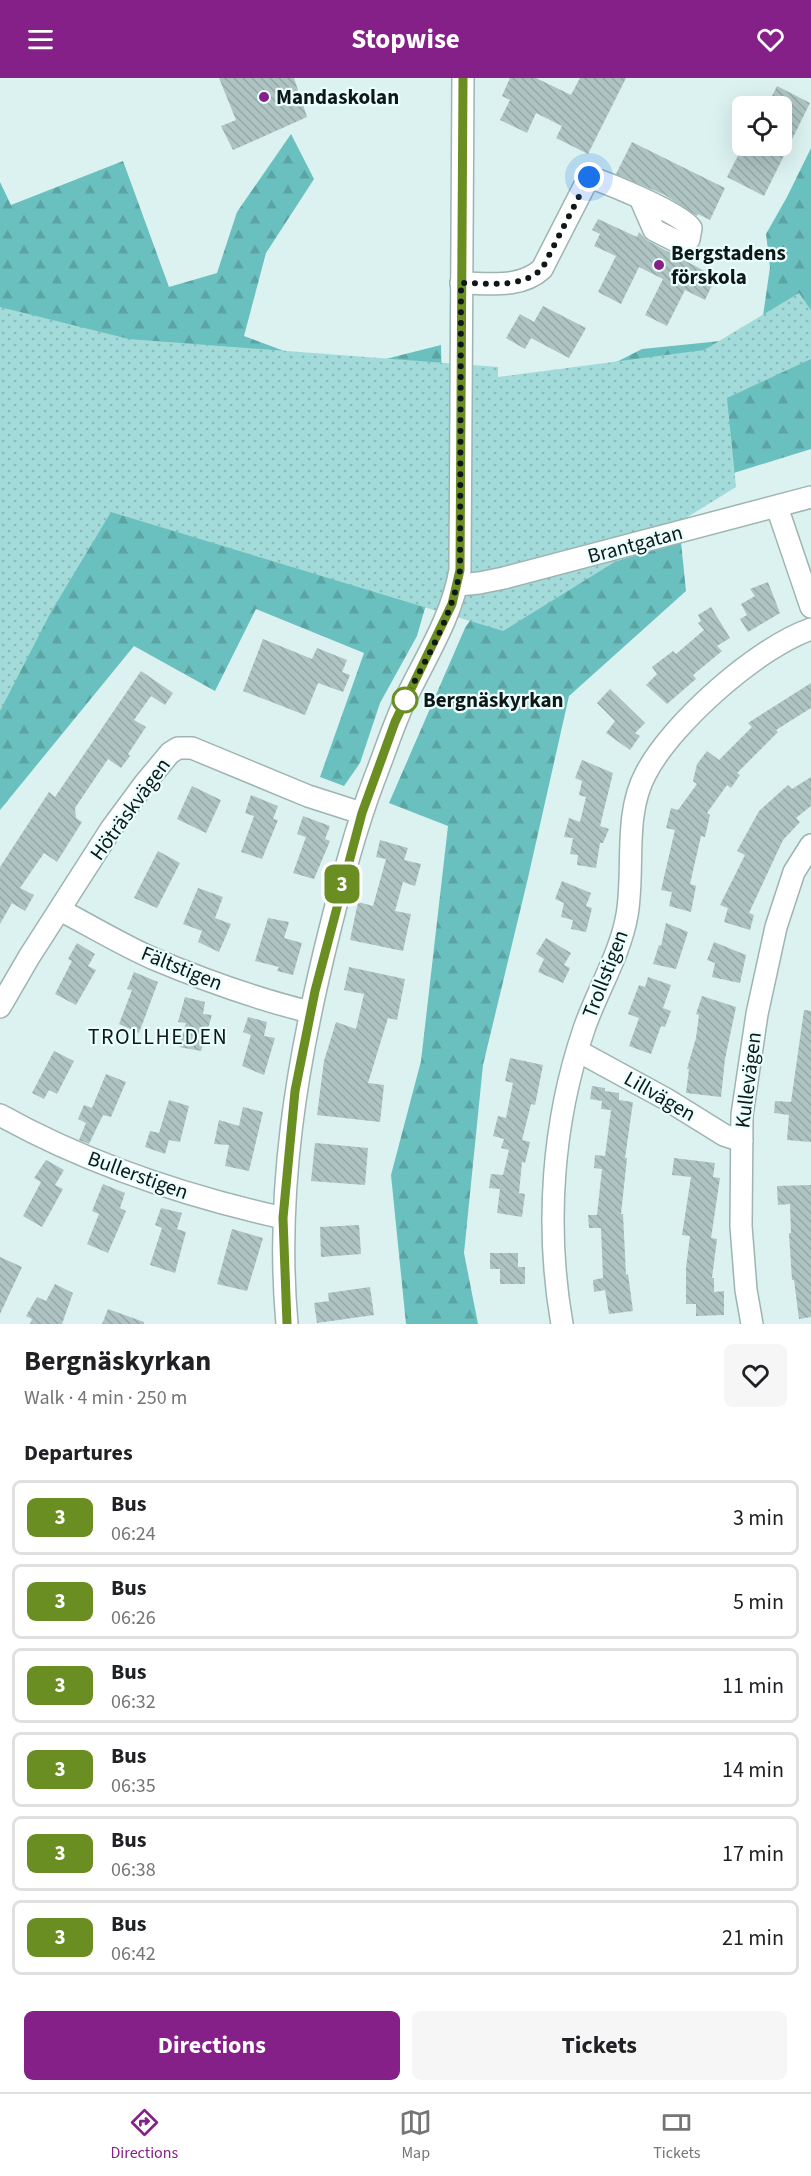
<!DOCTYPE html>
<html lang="en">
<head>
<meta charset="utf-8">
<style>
  :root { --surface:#fff; --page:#f6f6f6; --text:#202124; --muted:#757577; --line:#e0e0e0; --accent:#852088 }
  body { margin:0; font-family:"Source Sans 3",sans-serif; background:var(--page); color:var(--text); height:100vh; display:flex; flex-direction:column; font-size:22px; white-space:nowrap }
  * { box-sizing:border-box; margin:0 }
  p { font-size:20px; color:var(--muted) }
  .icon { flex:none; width:33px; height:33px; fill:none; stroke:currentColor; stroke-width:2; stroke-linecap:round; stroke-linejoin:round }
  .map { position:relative; height:1246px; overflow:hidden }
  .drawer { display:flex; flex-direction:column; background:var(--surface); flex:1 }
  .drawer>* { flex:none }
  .badge { padding:0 12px; border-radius:9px; font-size:21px; line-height:39px }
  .fabs { position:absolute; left:732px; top:18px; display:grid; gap:12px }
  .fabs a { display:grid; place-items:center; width:60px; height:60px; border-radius:9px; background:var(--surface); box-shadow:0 6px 24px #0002; font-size:30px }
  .you { position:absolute; width:30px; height:30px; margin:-15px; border:4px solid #fff; border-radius:50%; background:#1a73e8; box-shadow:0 0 0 9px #1a73e833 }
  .map>.badge { position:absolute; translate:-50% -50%; box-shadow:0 0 0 3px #fff }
  h2 { padding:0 24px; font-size:22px; line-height:54px }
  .round { display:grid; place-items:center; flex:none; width:63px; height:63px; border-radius:9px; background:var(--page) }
  .head { display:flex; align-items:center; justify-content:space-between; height:102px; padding:0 24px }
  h1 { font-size:28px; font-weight:700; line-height:45px }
  .action { display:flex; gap:12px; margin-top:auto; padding:12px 24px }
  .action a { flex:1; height:69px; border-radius:9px; background:var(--accent); color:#fff; font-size:24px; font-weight:700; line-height:69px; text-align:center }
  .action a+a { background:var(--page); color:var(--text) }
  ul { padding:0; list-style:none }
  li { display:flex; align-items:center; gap:18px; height:75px; margin:0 12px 9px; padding:0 12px; border:3px solid var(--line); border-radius:9px }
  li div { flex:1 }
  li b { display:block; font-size:22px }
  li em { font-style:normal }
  li .badge { min-width:66px; font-weight:700; text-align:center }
  header { display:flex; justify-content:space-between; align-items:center; height:78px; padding:0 24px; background:var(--accent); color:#fff; font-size:27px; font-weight:700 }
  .dock { display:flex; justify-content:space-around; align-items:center; height:84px; border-top:2px solid var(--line); background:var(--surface); font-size:16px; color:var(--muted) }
  .dock a { display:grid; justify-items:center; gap:3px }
  .dock .selected { color:var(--accent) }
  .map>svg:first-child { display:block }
  .forest { fill:url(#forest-firs) }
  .park { fill:url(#park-dots) }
  .building { fill:url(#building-back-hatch) }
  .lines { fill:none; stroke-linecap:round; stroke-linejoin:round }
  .minor-casing { stroke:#9eb4b3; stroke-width:24 }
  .minor { stroke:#fff; stroke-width:21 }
  .line-casing { stroke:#fff; stroke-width:14 }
  .line { stroke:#6b8e23; stroke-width:9 }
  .walk { stroke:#0f1717; stroke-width:6; stroke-dasharray:0 10.8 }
  .poi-dot { fill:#852088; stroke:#e8fffe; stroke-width:2 }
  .stop-dot { fill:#fff; stroke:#6b8e23; stroke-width:3 }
  .labels { text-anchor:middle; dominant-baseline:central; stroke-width:4.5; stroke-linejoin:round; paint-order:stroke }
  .poi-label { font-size:21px; font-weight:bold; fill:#0f1717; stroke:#e8fffe; text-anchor:start }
  .street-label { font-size:21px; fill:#0f1717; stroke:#e8fffe }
  .stop-label { font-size:21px; font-weight:bold; fill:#0f1717; stroke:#e8fffe; text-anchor:start }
  .neighbourhood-label { font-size:22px; letter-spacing:1.5px; fill:#0f1717; stroke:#e8fffe }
</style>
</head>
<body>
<header><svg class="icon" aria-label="menu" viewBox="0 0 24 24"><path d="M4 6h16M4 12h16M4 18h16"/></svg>Stopwise<svg class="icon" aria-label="heart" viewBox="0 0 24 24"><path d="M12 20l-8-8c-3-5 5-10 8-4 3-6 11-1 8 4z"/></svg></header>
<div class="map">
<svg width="811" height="1246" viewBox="0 0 811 1246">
  <defs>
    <pattern id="forest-firs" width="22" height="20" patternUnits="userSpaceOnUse" patternTransform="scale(1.5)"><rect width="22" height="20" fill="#6ac0be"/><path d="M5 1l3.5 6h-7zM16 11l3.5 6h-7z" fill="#5ba4a3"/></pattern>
    <pattern id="park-dots" width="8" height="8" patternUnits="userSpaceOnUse" patternTransform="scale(1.5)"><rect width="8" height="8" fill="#a2dbd9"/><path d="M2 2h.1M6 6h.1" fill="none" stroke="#8abbba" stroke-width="1.8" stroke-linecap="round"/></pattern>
    <pattern id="building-back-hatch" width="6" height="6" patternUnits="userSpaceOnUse" patternTransform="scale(1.5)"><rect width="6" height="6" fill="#aec4c3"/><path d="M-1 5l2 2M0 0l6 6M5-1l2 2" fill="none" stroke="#94a8a7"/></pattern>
  </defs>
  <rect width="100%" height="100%" fill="#dbf2f1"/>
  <g class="forest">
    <polygon points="291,56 314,101 266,175 244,258 338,293 441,267 442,315 438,485 417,558 380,625 360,685 344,708 320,699 364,575 256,531 215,613 134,568 0,732 0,104 11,127 123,83 169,209 217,195 237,134"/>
    <polygon points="811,70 811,371 692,408 577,304 642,271 760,259 770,189 766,156 787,119"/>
    <polygon points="681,464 686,513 569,618 528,800 483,987 464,1175 478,1246 406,1246 391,1097 421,983 448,748 389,725 465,550 484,522"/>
  </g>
  <polygon class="park" points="799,215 811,232 811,281 727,320 736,409 503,553 111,434 51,534 0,633 0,229 129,261 498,289 498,299 704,272"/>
  <g class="building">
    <polygon points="219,0 294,0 307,39 233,72 221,48 236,42"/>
    <polygon points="510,0 536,0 571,17 580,0 626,0 588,76 556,60 562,48 536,35 527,55 500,42 510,22 502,18"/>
    <polygon points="777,8 810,25 764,118 727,99 743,68 782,68 782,28 767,28"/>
    <polygon points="632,64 725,110 710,142 698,136 697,138 665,117 616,96"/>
    <polygon points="598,141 637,159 639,154 648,163 716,199 705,222 685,212 667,248 645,237 663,201 639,189 621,226 598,214 616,178 594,168 600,156 592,152"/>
    <polygon points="543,228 586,250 569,280 531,260 525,271 506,260 520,236 534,244"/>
    <polygon points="768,504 780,535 748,554 740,541 747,537 741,526 755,518 750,511"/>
    <polygon points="711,529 730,560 717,568 722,573 693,597 696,601 667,626 646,607 657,596 652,589 673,573 676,576 704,552 698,545 701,543 698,537"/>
    <polygon points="263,561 312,581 317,570 347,582 342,594 350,597 343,614 318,605 305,637 243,613"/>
    <polygon points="141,593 173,615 165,627 151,618 134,642 146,649 128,676 130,678 121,690 108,681 75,730 76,740 82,744 57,784 44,775 20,810 34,817 25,833 12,825 0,846 0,789 49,714 55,719"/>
    <polygon points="811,605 811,630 776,652 778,654 737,695 740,697 731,710 727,707 707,735 710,737 705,759 701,758 690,806 696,808 691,834 669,828 672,814 661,812 675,752 666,750 671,730 678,732 697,706 693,703 697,686 707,673 719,682 752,649 748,645"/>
    <polygon points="610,611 645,645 635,655 640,658 630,672 606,655 615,643 597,625"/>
    <polygon points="582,682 613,695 600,748 609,751 603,765 600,765 596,790 577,787 578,777 570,776 573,760 564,759 569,740 580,744 586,719 579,717 582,703 575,700"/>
    <polygon points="811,699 811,728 796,740 800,744 783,762 749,835 754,837 750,852 724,844 728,830 720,827 745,777 737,773 759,733 788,707 792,711"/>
    <polygon points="192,708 221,722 206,755 177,741"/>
    <polygon points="251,717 278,728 273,741 278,742 262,781 241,774 254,738 245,735"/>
    <polygon points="303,738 330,748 325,761 330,763 314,801 293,795 306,759 297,756"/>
    <polygon points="380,762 408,770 404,782 421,786 415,808 403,804 395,833 411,836 403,873 350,862 358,824 373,828 386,781 376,779"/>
    <polygon points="158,773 180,785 157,830 134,820"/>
    <polygon points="562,803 591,815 586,828 592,830 586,854 571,851 573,842 561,839 564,825 555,821"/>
    <polygon points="198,810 223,819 215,840 231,846 219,874 198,864 202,853 183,846"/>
    <polygon points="268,840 289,844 284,860 302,865 293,897 277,893 279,889 255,883"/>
    <polygon points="666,845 688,854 676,891 653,886 659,867 661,868"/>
    <polygon points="546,860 571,875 564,887 570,890 563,905 538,894 544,881 536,876"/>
    <polygon points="714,864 746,877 740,905 712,899 715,885 707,882"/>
    <polygon points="77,865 95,876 88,888 96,892 76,927 55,916 72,883 68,881"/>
    <polygon points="349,889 405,901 397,942 388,940 368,1005 384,1007 380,1044 317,1037 324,983 336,944 356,951 364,916 344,912"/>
    <polygon points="134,894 158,904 139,955 119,946 132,912 127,911"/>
    <polygon points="648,899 671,907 663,930 671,933 665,949 661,948 651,976 629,968 639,940 628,936 639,907 645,909"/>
    <polygon points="702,918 736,929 725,981 721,1019 686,1015 689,991 687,991 696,960 699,937 696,936"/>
    <polygon points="185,919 205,924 203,936 212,937 201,973 179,969 186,945 178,944"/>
    <polygon points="804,932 811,933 811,1064 787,1062 789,1037 774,1035 775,1023 791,1024"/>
    <polygon points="248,939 267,944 264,958 275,960 264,997 242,988 251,957 243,954"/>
    <polygon points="54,973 74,983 57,1016 49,1012 44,1021 32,1015"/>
    <polygon points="510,980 543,987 535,1027 531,1026 522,1062 530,1064 525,1085 522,1084 519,1115 525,1116 522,1139 497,1135 500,1111 489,1110 491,1096 503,1097 509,1072 501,1070 504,1061 493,1058 498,1038 506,1040 513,1005 505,1003"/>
    <polygon points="106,996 126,1004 111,1039 103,1037 89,1066 79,1062 86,1045 78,1041 84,1027 92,1030"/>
    <polygon points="592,1008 605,1010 605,1013 619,1015 619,1022 633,1024 625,1080 627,1080 621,1136 623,1136 626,1197 628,1196 633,1233 609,1236 605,1212 594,1214 593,1202 603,1200 601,1150 589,1150 588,1137 597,1137 602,1091 594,1090 595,1077 605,1078 611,1032 601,1031 602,1023 590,1021"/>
    <polygon points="169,1022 189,1028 180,1064 169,1062 165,1076 145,1069 150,1053 159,1055"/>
    <polygon points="243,1029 263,1034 249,1093 225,1088 229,1067 214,1066 219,1042 239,1048"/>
    <polygon points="315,1065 368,1070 365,1107 311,1103"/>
    <polygon points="674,1080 715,1085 713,1099 720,1100 711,1160 717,1161 712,1200 714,1200 714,1214 724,1213 724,1237 696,1238 696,1226 686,1226 686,1190 690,1158 682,1157 691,1099 672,1097"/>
    <polygon points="46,1082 64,1092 55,1107 63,1111 42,1149 23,1138 41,1104 34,1100"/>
    <polygon points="103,1106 125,1115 120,1130 126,1133 108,1175 87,1166 99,1136 92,1133"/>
    <polygon points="811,1107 811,1239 799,1241 794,1202 792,1202 789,1155 791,1155 790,1126 778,1127 777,1108"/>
    <polygon points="161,1130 182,1135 177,1151 186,1154 175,1195 150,1187 162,1150 155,1147"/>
    <polygon points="359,1147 361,1176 321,1179 320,1149"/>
    <polygon points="232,1151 263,1160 247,1213 217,1206"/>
    <polygon points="490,1175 518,1175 518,1189 525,1189 525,1206 500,1206 500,1191 490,1191"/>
    <polygon points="0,1179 22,1189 0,1236"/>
    <polygon points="55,1206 73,1215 62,1246 30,1246 32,1241 26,1238 37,1219 46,1223"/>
    <polygon points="370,1209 374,1237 317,1245 314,1225 329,1223 328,1215"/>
    <polygon points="108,1231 144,1244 144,1246 102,1246"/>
  </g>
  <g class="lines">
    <g class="minor-casing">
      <g id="minor">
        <path d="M461 205C489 205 520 211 542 191L589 99C610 106 679 134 691 150L689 161 680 165 654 152 640 120"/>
        <polyline points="777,429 811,529"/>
        <polyline points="458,507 479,505 504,500 811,419"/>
        <path d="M60 832C91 848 122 867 154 881 204 902 257 921 310 934"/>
        <polyline points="0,929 29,879 111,751 145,705 170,675 178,670 192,670 308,718 361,735"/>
        <polyline points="578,973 666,1021 724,1057 742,1063"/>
        <path d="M0 1037C88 1086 185 1118 283 1140"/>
        <path d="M287 1246C275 1114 297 983 329 855 342 803 355 752 374 702 385 674 394 645 407 618 427 577 452 538 460 492L463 0"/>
        <path d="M562 1246C545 1149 552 1045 584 951 597 913 620 877 627 837 635 791 623 737 646 695 672 645 758 569 811 551"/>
        <polyline points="752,1246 746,1212 741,1148 742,1037 757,936 776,849 794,794 811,767"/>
      </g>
    </g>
    <use href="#minor" class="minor"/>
  </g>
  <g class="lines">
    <g class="line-casing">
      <polyline id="line" points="287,1246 283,1140 295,1013 315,913 362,735 395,644 452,526 460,492 463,0"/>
    </g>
    <use href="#line" class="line"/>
    <path class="walk" d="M405 622C426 580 452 540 460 492L461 205C489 205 520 211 542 191L589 99"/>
  </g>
  <g class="poi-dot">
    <circle cx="264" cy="19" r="6"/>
    <circle cx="659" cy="187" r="6"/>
  </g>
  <circle class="stop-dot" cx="405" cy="622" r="12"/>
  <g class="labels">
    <g class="poi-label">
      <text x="276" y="19">Mandaskolan</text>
      <text x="671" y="175">Bergstadens<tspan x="671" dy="24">förskola</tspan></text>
    </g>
    <g class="street-label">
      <text transform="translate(635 466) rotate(-15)">Brantgatan</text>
      <text transform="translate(130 731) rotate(-54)">Höträskvägen</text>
      <text transform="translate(182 890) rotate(22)">Fältstigen</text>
      <text transform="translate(605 896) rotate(-69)">Trollstigen</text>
      <text transform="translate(748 1002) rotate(-83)">Kullevägen</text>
      <text transform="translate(660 1018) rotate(30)">Lillvägen</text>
      <text transform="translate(138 1097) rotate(20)">Bullerstigen</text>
    </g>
    <g class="stop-label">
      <text x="423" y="622">Bergnäskyrkan</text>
    </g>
    <g class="neighbourhood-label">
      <text x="158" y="959">TROLLHEDEN</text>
    </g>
  </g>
</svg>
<div class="fabs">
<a><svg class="icon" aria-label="locate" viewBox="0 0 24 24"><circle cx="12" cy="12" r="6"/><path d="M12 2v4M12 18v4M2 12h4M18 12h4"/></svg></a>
</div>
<div class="you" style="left:589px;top:99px"></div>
<b class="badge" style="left:342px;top:806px;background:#6b8e23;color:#fff">3</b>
</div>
<section class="drawer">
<div class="head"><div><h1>Bergnäskyrkan</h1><p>Walk · 4 min · 250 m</p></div><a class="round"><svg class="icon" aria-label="heart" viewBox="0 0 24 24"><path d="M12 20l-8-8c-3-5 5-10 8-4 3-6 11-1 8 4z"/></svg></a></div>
<h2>Departures</h2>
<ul>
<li><span class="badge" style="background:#6b8e23;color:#fff">3</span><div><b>Bus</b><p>06:24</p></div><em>3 min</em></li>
<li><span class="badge" style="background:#6b8e23;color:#fff">3</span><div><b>Bus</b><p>06:26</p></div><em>5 min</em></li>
<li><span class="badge" style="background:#6b8e23;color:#fff">3</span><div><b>Bus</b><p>06:32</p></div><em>11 min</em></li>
<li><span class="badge" style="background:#6b8e23;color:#fff">3</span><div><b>Bus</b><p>06:35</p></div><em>14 min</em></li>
<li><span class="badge" style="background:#6b8e23;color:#fff">3</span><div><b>Bus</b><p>06:38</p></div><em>17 min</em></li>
<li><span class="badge" style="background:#6b8e23;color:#fff">3</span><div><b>Bus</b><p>06:42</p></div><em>21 min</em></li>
</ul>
<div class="action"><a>Directions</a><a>Tickets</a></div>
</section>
<nav class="dock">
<a class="selected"><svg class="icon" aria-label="directions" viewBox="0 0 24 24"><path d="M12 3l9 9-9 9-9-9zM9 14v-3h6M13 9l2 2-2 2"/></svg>Directions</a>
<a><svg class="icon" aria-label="map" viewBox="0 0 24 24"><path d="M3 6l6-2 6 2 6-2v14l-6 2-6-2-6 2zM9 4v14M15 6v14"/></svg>Map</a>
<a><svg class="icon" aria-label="tickets" viewBox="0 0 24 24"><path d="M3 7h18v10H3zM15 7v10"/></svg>Tickets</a>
</nav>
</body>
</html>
